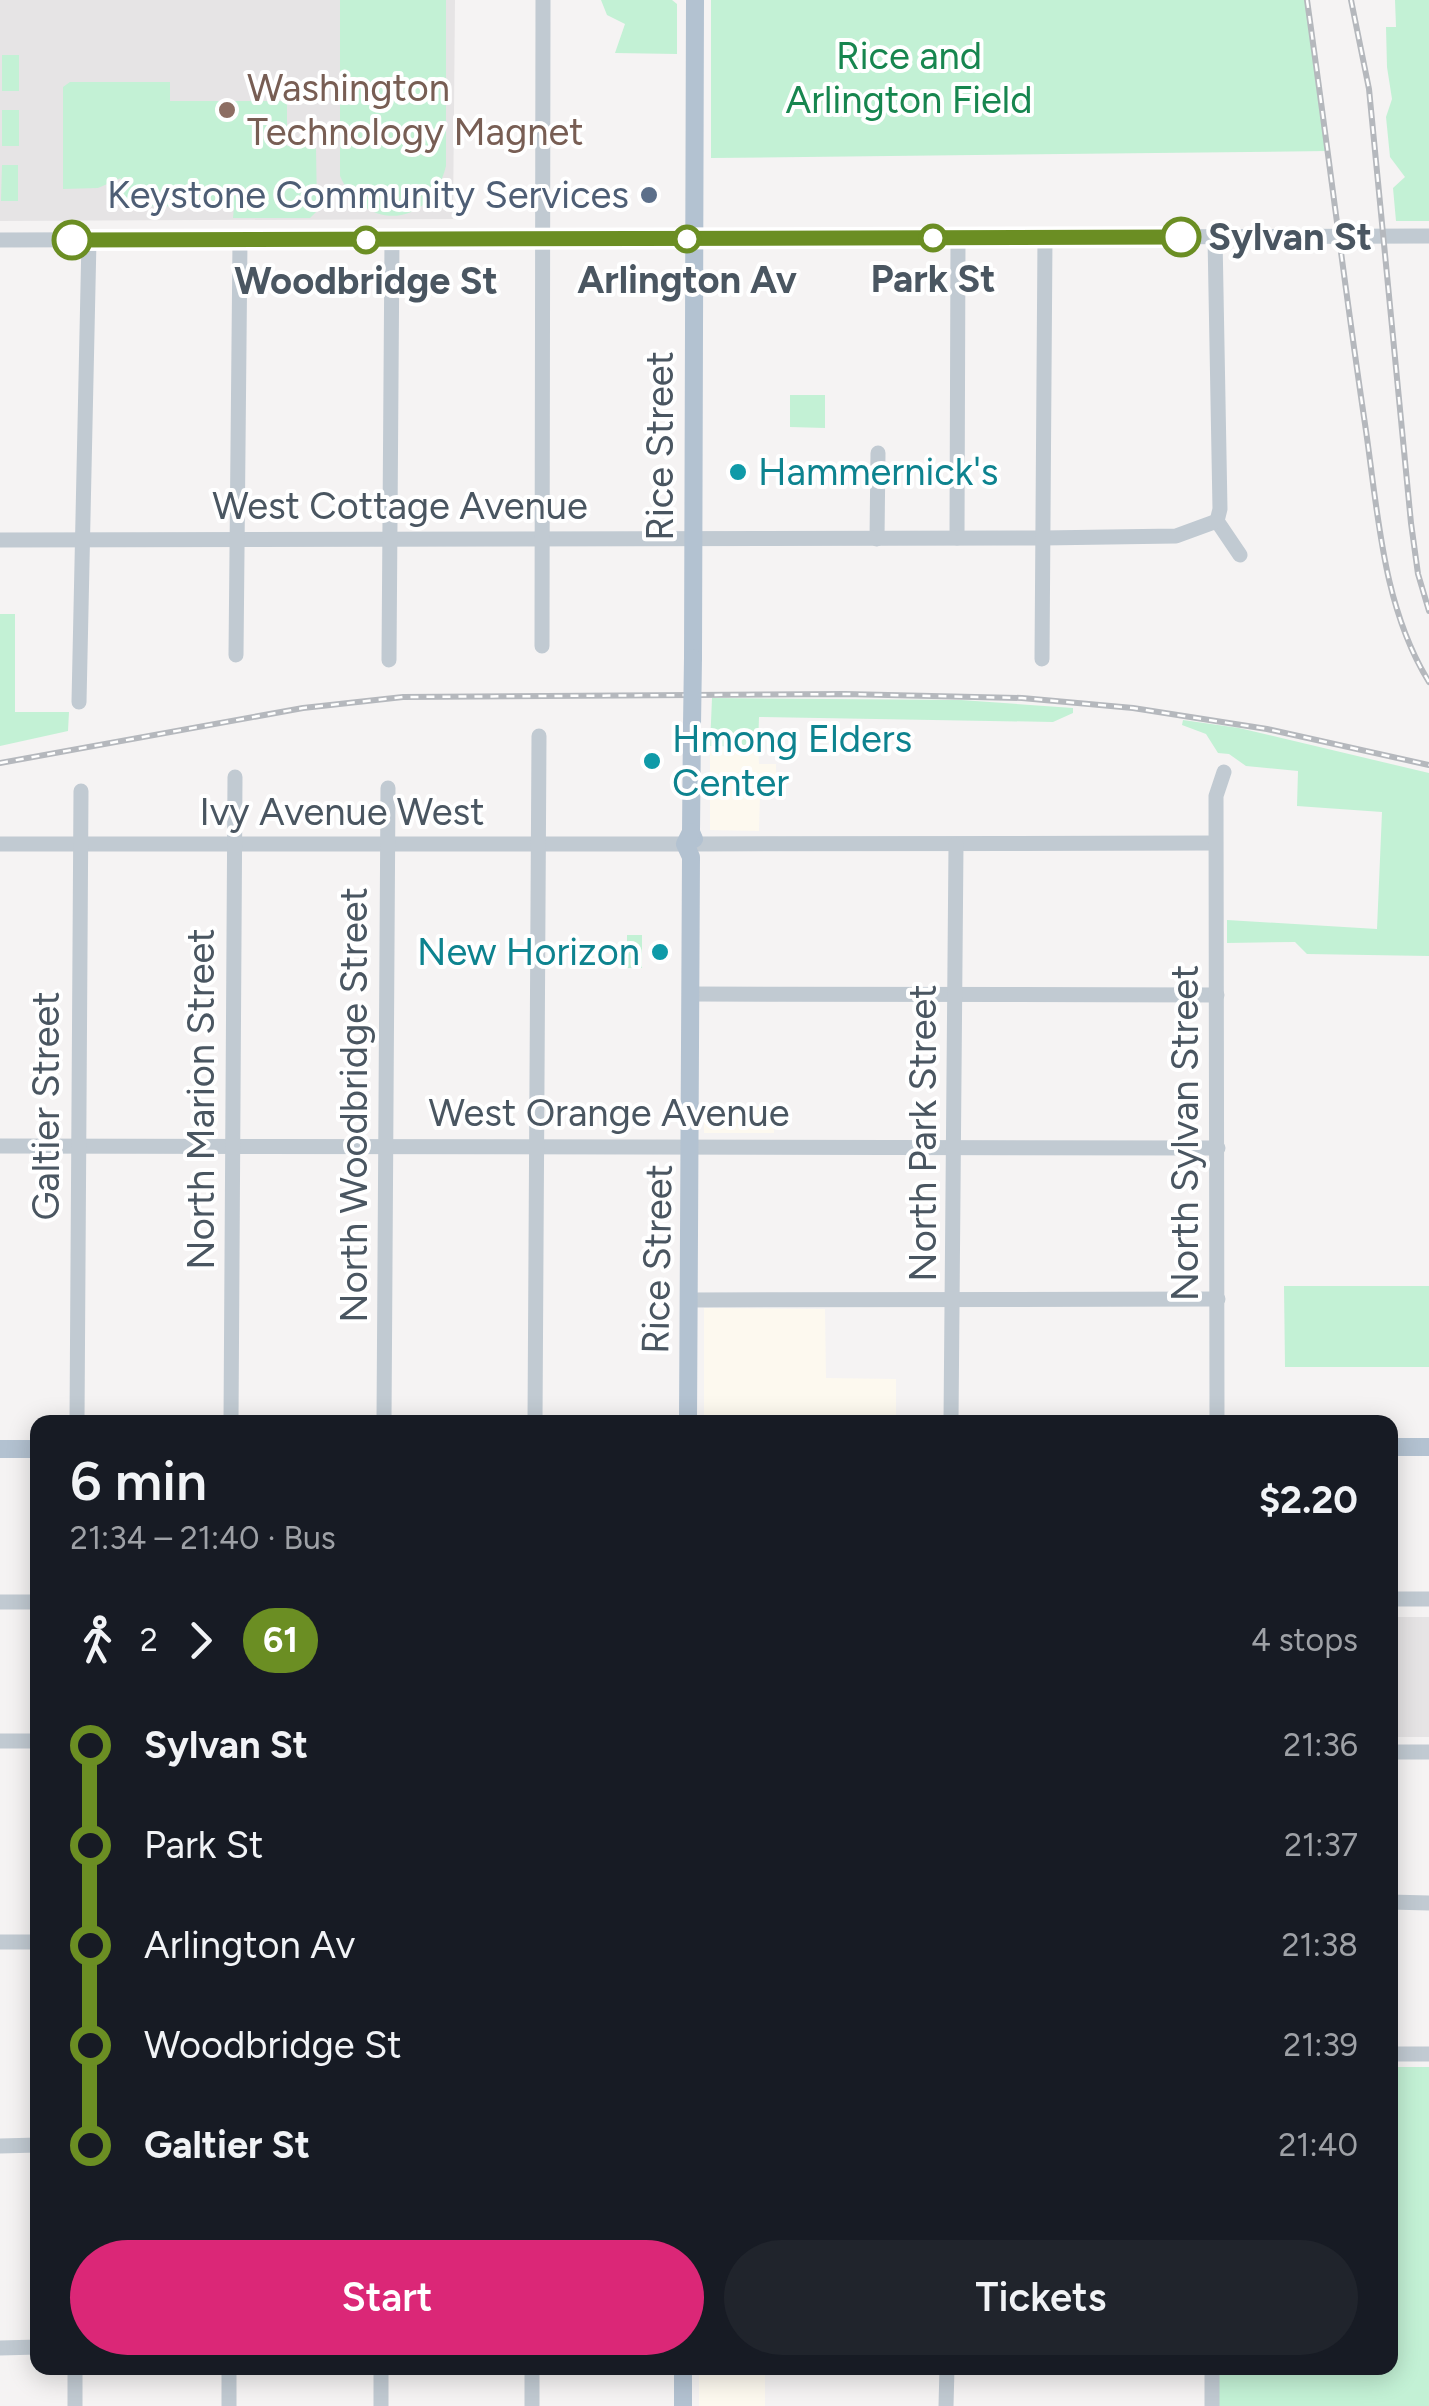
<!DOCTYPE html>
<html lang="en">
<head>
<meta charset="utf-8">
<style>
  :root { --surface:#171b24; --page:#20242c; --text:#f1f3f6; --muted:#9ea1a6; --accent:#db2777 }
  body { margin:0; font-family:Figtree,sans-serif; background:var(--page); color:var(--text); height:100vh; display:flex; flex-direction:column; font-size:38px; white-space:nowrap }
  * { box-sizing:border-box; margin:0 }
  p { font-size:32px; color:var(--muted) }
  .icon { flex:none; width:55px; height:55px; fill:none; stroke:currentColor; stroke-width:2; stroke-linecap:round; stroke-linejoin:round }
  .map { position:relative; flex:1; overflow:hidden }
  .panel { position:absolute; left:30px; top:1415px; width:1368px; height:960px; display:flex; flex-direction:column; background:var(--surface); border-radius:20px; box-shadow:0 5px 25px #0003 }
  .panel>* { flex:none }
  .badge { padding:0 20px; border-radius:32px; font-size:35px; line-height:65px }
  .map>.badge { position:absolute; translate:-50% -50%; box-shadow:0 0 0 5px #fff }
  .legs { display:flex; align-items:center; gap:15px; height:110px; padding:0 40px; font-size:32px }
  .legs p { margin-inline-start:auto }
  .summary { display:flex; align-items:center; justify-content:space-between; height:170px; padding:0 40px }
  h1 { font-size:55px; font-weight:600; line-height:75px }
  .primary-button { display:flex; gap:20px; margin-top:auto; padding:20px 40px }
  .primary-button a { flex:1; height:115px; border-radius:60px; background:var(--accent); color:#fff; font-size:40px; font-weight:600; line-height:115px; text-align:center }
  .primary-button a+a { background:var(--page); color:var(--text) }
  ul { padding:0 40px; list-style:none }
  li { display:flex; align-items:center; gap:35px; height:100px; font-size:38px }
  li i { display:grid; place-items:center; width:15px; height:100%; margin:0 12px; background:currentColor }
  li i::after { content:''; width:25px; height:25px; margin:-12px; border:8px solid; border-radius:50%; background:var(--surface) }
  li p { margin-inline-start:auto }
  li:first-child i { background:linear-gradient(#0000 50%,currentColor 0) }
  li:last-child i { background:linear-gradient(currentColor 50%,#0000 0) }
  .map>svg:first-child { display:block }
  .commercial { fill:#fdf9ef }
  .education { fill:#e6e4e5 }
  .green { fill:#c3f1d5 }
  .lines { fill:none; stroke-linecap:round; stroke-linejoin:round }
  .minor { stroke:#c1cad2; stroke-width:15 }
  .major { stroke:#b3c2d1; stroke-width:18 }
  .rail-casing { stroke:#b5b8bd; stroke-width:6 }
  .rail { stroke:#fff; stroke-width:2.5; stroke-dasharray:8; stroke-linecap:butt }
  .major-bridge { stroke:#b3c2d1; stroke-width:18 }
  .line-1-casing { stroke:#fff; stroke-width:22 }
  .line-1 { stroke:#6b8e23; stroke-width:15 }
  .education-dot { fill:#8d6e63; stroke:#fff; stroke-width:4 }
  .service-dot { fill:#5c6f8a; stroke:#fff; stroke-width:4 }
  .stop-1-dot { fill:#fff; stroke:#6b8e23; stroke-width:5 }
  .culture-dot { fill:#0f9aa8; stroke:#fff; stroke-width:4 }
  .labels { text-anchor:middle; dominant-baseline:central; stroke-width:8; stroke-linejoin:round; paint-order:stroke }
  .park-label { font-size:38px; fill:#17864f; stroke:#fff }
  .education-label { font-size:38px; fill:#785e54; stroke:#fff; text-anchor:start }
  .service-label { font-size:38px; fill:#4e5e75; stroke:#fff; text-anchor:end }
  .stop-label { font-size:38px; font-weight:bold; fill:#4a5661; stroke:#fff }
  .street-label { font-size:38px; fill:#4a5661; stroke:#fff }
  .culture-label { font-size:38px; fill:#0d838f; stroke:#fff; text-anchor:start }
</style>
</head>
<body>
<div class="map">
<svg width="1429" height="2406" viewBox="0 0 1429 2406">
  <rect width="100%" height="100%" fill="#f5f3f3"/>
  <g class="commercial">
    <polygon points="710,746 758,747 759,764 776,764 776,793 760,794 759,831 710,830"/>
    <polygon points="774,1106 774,1133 704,1133 704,1107"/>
    <polygon points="704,1308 825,1309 826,1378 896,1379 896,1422 704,1422"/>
    <rect x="699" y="2368" width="66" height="38"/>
  </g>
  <g class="education">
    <polygon points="0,0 455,0 453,219 0,221"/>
    <rect x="1390" y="1617" width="39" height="120"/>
  </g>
  <g class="green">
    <path d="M340 0H446V166C431 227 366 234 340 176Z"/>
    <polygon points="601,0 672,0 677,4 677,54 615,53 625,24 607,15"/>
    <polygon points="711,0 1307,0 1328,151 711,158"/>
    <polygon points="1395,0 1429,0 1429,221 1396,221 1393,188 1405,177 1390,157 1386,117 1392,99 1387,67 1386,27 1396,27"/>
    <rect x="2" y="55" width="17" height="36"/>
    <polygon points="70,82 170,82 170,101 287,101 287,146 316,147 317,211 310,218 233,218 234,207 121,206 121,178 98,188 63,189 63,87"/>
    <rect x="2" y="110" width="17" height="36"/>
    <polygon points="2,165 18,165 18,201 1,201"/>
    <polygon points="790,395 825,395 825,428 790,427"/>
    <polygon points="0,614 15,614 15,712 69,712 68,731 0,746"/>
    <polygon points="712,698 961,700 1073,708 1073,713 1053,722 759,717 758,747 710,746"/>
    <polygon points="1183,720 1239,728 1429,773 1429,956 1307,954 1295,942 1227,943 1227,920 1377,929 1382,812 1297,806 1298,771 1246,766 1229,754 1218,753 1206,734 1182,725"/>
    <rect x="627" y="935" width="15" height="33"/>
    <polygon points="1284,1286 1429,1286 1429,1367 1285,1367"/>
    <polygon points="1390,2067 1429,2067 1429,2406 1217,2406 1217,2368 1390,2368"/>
  </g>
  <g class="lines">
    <g class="minor">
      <polyline points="1215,237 1220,509 1217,521 1240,555"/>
      <polyline points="0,240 1429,236"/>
      <polyline points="957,538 958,237"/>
      <polyline points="877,539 878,453"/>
      <polyline points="0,540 1043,538 1176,536 1217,521"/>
      <polyline points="542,646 543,0"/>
      <polyline points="236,655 240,240"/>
      <polyline points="1042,659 1045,237"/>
      <polyline points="389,660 392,240"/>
      <polyline points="79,702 89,240"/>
      <polyline points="0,844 685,844"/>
      <polyline points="697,844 1215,843"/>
      <polyline points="692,994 1217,995"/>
      <polyline points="0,1146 1218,1148"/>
      <polyline points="690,1300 1218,1299"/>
      <polyline points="77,1422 81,791"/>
      <polyline points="231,1422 235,777"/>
      <polyline points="384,1422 388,788"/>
      <polyline points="535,1422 539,736"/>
      <polyline points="951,1422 956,845"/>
      <polyline points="1217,1422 1216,796 1224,772"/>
      <polyline points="1390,1599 1429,1599"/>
      <polyline points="0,1602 38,1602"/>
      <polyline points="0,1741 38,1741"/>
      <polyline points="1390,1752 1429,1752"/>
      <polyline points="1390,1902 1429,1903"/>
      <polyline points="0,1942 38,1942"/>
      <polyline points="1390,2054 1429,2054"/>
      <polyline points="0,2146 38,2145"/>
      <polyline points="0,2348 38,2347"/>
      <polyline points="229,2368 229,2406"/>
      <polyline points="1212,2368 1212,2406"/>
      <polyline points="75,2406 75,2368"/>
      <polyline points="381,2406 381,2368"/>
      <polyline points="532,2406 532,2368"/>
      <polyline points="946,2406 947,2368"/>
    </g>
    <g class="major">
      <polyline points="693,658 695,0"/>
      <polyline points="692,725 691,832 694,839"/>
      <polyline points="688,1422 691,857 685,844 691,832"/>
      <polyline points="1390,1447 1429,1447"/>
      <polyline points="0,1449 38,1449"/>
      <polyline points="683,2406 683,2368"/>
    </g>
    <g class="rail-casing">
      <g id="rail">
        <path d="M1307 0C1327 141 1344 283 1365 424 1378 511 1382 606 1429 682"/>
        <polyline points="1351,0 1369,89 1411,523 1418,574 1429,611"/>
        <polyline points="0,763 303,708 403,697 845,694 1022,698 1133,708 1267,729 1429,765"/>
      </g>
    </g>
    <use href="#rail" class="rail"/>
    <polyline class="major-bridge" points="692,725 693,658"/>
  </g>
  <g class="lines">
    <g class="line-1-casing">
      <polyline id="line-1" points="72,240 1181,237"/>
    </g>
    <use href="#line-1" class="line-1"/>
  </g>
  <circle class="education-dot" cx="227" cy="110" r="10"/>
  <circle class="service-dot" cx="649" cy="195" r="10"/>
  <g class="stop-1-dot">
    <circle cx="1181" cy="237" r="18"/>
    <circle cx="933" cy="238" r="12"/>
    <circle cx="687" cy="239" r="12"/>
    <circle cx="72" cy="240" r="18"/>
    <circle cx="366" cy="240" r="12"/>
  </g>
  <g class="culture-dot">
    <circle cx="738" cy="472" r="10"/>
    <circle cx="652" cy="761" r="10"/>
    <circle cx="660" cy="952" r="10"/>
  </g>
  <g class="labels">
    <g class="park-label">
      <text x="909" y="56">Rice and<tspan x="909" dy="44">Arlington Field</tspan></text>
    </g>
    <g class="education-label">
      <text x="247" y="88">Washington<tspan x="247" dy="44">Technology Magnet</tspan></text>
    </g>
    <g class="service-label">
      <text x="629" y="195">Keystone Community Services</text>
    </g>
    <g class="stop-label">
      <text x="1208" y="237" text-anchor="start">Sylvan St</text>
      <text x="933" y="279">Park St</text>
      <text x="687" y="280">Arlington Av</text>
      <text x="366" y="281">Woodbridge St</text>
    </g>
    <g class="street-label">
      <text transform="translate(660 446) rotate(-90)">Rice Street</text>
      <text x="400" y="506">West Cottage Avenue</text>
      <text x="342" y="812">Ivy Avenue West</text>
      <text transform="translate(201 1099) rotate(-90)">North Marion Street</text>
      <text transform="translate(354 1105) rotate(-90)">North Woodbridge Street</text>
      <text transform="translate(46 1106) rotate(-90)">Galtier Street</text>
      <text x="609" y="1113">West Orange Avenue</text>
      <text transform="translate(923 1133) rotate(-90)">North Park Street</text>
      <text transform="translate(1185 1133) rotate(-90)">North Sylvan Street</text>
      <text transform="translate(657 1259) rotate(-89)">Rice Street</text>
    </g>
    <g class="culture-label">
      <text x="758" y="472">Hammernick's</text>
      <text x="672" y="739">Hmong Elders<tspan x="672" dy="44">Center</tspan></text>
      <text x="640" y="952" text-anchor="end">New Horizon</text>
    </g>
  </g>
</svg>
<section class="panel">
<div class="summary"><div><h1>6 min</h1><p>21:34 – 21:40 · Bus</p></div><b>$2.20</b></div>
<div class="legs"><svg class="icon" aria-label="walk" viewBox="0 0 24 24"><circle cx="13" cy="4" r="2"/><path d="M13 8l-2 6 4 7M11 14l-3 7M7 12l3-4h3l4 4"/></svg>2<svg class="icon" aria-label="forward" viewBox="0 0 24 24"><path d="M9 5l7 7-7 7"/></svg><b class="badge" style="background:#6b8e23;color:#fff">61</b><p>4 stops</p></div>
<ul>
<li><i style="color:#6b8e23"></i><b>Sylvan St</b><p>21:36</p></li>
<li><i style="color:#6b8e23"></i><span>Park St</span><p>21:37</p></li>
<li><i style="color:#6b8e23"></i><span>Arlington Av</span><p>21:38</p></li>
<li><i style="color:#6b8e23"></i><span>Woodbridge St</span><p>21:39</p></li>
<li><i style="color:#6b8e23"></i><b>Galtier St</b><p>21:40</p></li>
</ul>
<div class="primary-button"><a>Start</a><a>Tickets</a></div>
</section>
</div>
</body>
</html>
